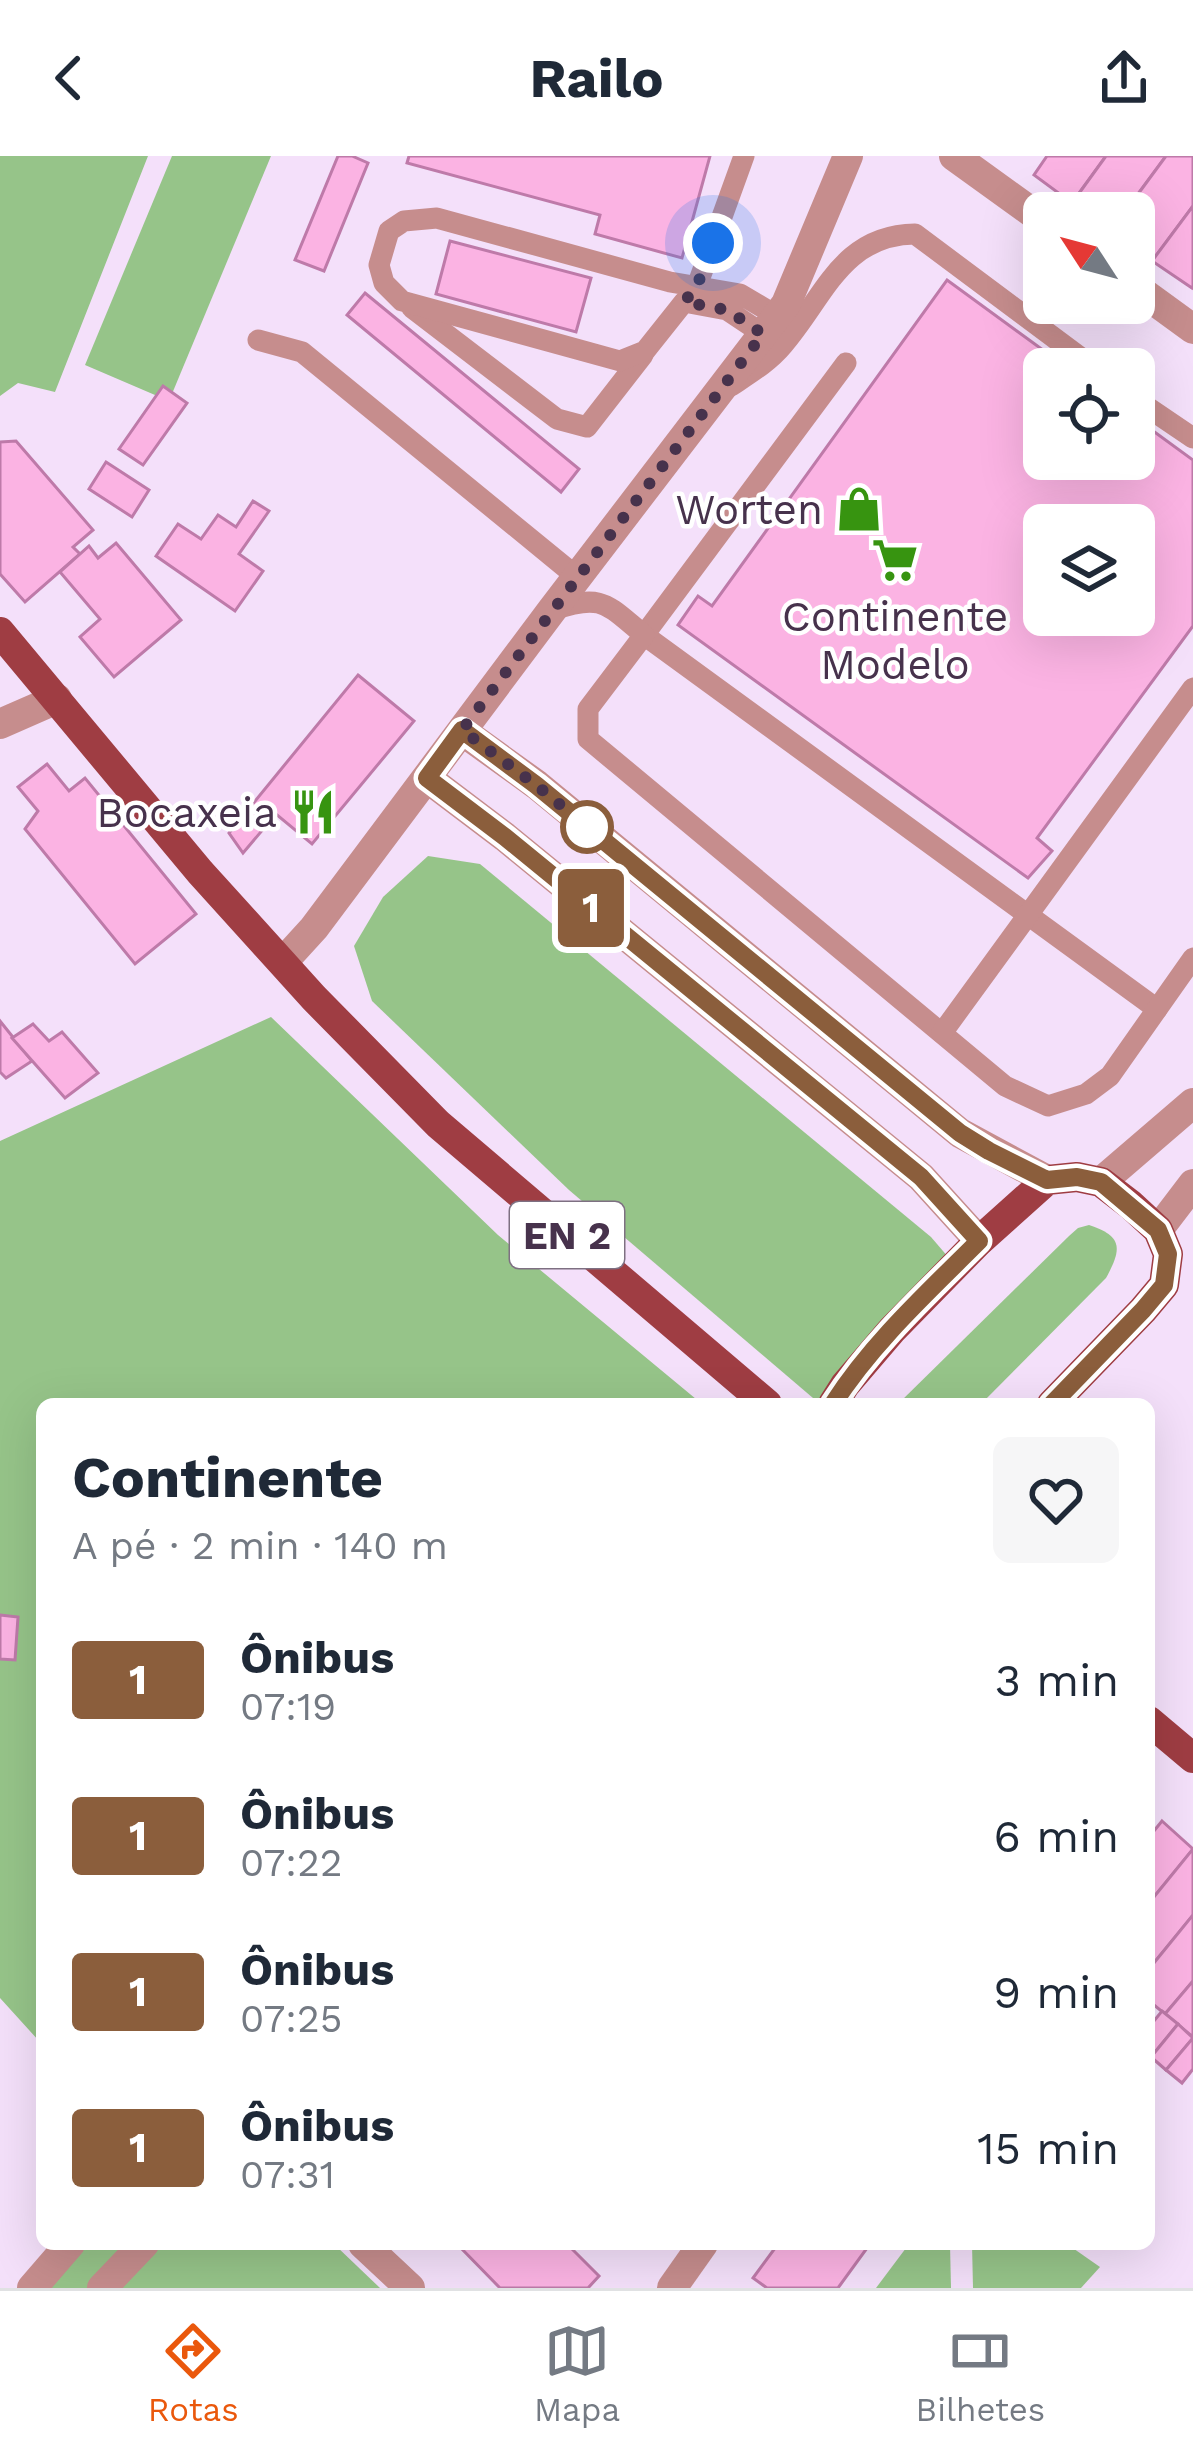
<!DOCTYPE html>
<html lang="pt">
<head>
<meta charset="utf-8">
<style>
  :root { --surface:#fff; --page:#f6f6f7; --text:#1f2937; --muted:#747a83; --line:#e0e1e3; --accent:#ea580c }
  body { margin:0; font-family:"Work Sans",sans-serif; background:var(--page); color:var(--text); height:100vh; display:flex; flex-direction:column; font-size:45px; white-space:nowrap }
  * { box-sizing:border-box; margin:0 }
  p { font-size:39px; color:var(--muted) }
  .icon { flex:none; width:66px; height:66px; fill:none; stroke:currentColor; stroke-width:2; stroke-linecap:round; stroke-linejoin:round }
  .map { position:relative; flex:1; overflow:hidden }
  .details { position:absolute; left:36px; top:1242px; width:1119px; height:852px; display:flex; flex-direction:column; background:var(--surface); border-radius:18px; box-shadow:0 12px 48px #0002 }
  .details>* { flex:none }
  .badge { padding:0 24px; border-radius:9px; font-size:42px; line-height:78px }
  .needle { width:78px; rotate:306deg }
  .fabs { position:absolute; left:1023px; top:36px; display:grid; gap:24px }
  .fabs a { display:grid; place-items:center; width:132px; height:132px; border-radius:18px; background:var(--surface); box-shadow:0 12px 48px #0002; font-size:60px }
  .you { position:absolute; width:60px; height:60px; margin:-30px; border:9px solid #fff; border-radius:50%; background:#1a73e8; box-shadow:0 0 0 18px #1a73e833 }
  .map>.badge { position:absolute; translate:-50% -50%; box-shadow:0 0 0 6px #fff }
  .round { display:grid; place-items:center; flex:none; width:126px; height:126px; border-radius:18px; background:var(--page) }
  .headline { display:flex; align-items:center; justify-content:space-between; height:204px; padding:0 36px }
  h1 { font-size:57px; font-weight:700; line-height:90px }
  ul { padding:0; list-style:none }
  li { display:flex; align-items:center; gap:36px; height:156px; padding:0 36px }
  li div { flex:1 }
  li b { display:block; font-size:45px }
  li em { font-style:normal }
  li .badge { min-width:132px; font-weight:700; text-align:center }
  header { display:flex; justify-content:space-between; align-items:center; height:156px; padding:0 36px; background:var(--surface); font-size:54px; font-weight:700 }
  .menu { display:flex; justify-content:space-around; align-items:center; height:168px; border-top:3px solid var(--line); background:var(--surface); font-size:33px; color:var(--muted) }
  .menu a { display:grid; justify-items:center; gap:6px }
  .menu .active { color:var(--accent) }
  .map>svg:first-child { display:block }
  .green { fill:#96c489 }
  .building { fill:#fbb3e3; stroke:#be7aa9; stroke-width:3; fill-rule:evenodd }
  .lines { fill:none; stroke-linecap:round; stroke-linejoin:round }
  .service { stroke:#c68d8d; stroke-width:21 }
  .minor { stroke:#c68d8d; stroke-width:30 }
  .primary { stroke:#9f3d43; stroke-width:30 }
  .line-casing { stroke:#fff; stroke-width:27 }
  .line { stroke:#8b5e3c; stroke-width:18 }
  .walk { stroke:#47324c; stroke-width:12; stroke-dasharray:0 21.6 }
  .stop-dot { fill:#fff; stroke:#8b5e3c; stroke-width:6 }
  .labels { text-anchor:middle; dominant-baseline:central; stroke-width:9; stroke-linejoin:round; paint-order:stroke }
  .shield { fill:#fff; stroke:#7e7082; stroke-width:3 }
  .shield-label { font-size:39px; font-weight:bold; fill:#47324c }
  .poi-label { font-size:42px; fill:#47324c; stroke:#fff; text-anchor:end }
</style>
</head>
<body>
<header><svg class="icon" aria-label="back" viewBox="0 0 24 24"><path d="M15 5l-7 7 7 7"/></svg>Railo<svg class="icon" aria-label="share" viewBox="0 0 24 24"><path d="M12 15V3M7 8l5-5 5 5M5 13v7h14v-7"/></svg></header>
<div class="map">
<svg width="1193" height="2132" viewBox="0 0 1193 2132">
  <rect width="100%" height="100%" fill="#f4e0fa"/>
  <g class="green">
    <polygon points="0,0 148,0 55,236 18,227 0,240"/>
    <polygon points="172,0 271,0 169,245 85,209"/>
    <polygon points="428,700 480,708 931,1081 955,1109 820,1248 569,1034 372,845 354,790 383,741"/>
    <polygon points="271,861 498,1079 702,1248 42,1248 42,1943 39,1885 0,1842 0,985"/>
    <path d="M1089 1069C1123 1080 1122 1093 1106 1122L981 1248H898L1069 1080 1078 1072Z"/>
    <polygon points="49,2088 334,2088 380,2132 51,2132"/>
    <polygon points="909,2088 950,2088 951,2132 876,2132"/>
    <polygon points="972,2088 1067,2088 1100,2111 1081,2132 973,2132"/>
  </g>
  <g class="building">
    <polygon points="338,0 352,0 368,7 324,115 295,104"/>
    <polygon points="409,0 710,0 682,102 595,78 600,59 407,7"/>
    <polygon points="1047,0 1106,0 1072,47 1034,19"/>
    <polygon points="1106,0 1166,0 1124,57 1086,57 1072,47"/>
    <polygon points="1166,0 1193,0 1193,50 1152,105 1134,92 1134,57 1124,57"/>
    <polygon points="1193,50 1193,130 1192,132 1152,105"/>
    <polygon points="450,85 591,122 576,176 436,138"/>
    <path d="M947 124 1069 213H1044V303H1134V261L1193 304V470L1037 682 1052 695 1028 722 678 469 698 440 712 450ZM1044 369H1134V459H1044Z"/>
    <polygon points="365,137 579,313 561,336 347,159"/>
    <polygon points="163,230 187,247 143,309 119,293"/>
    <polygon points="16,285 93,374 73,391 80,398 25,446 0,418 0,286"/>
    <polygon points="106,306 149,334 132,361 89,333"/>
    <polygon points="253,345 269,355 239,398 263,415 235,455 156,400 178,368 201,383 218,359 236,371"/>
    <polygon points="116,387 181,464 114,521 80,481 100,463 60,416 89,390 98,402"/>
    <polygon points="358,519 414,565 312,688 276,658 243,697 229,677"/>
    <polygon points="47,608 69,635 85,622 196,758 135,808 25,673 38,655 18,631"/>
    <polygon points="0,865 32,905 6,922 0,916"/>
    <polygon points="33,868 49,885 62,876 98,917 65,942 12,882"/>
    <polygon points="0,1459 18,1461 15,1504 0,1503"/>
    <polygon points="1162,1665 1193,1693 1149,1747 1149,1681"/>
    <polygon points="1193,1693 1193,1759 1149,1813 1149,1747"/>
    <polygon points="1193,1759 1193,1825 1165,1858 1149,1845 1149,1813"/>
    <polygon points="1193,1825 1193,1881 1165,1858"/>
    <polygon points="1162,1855 1178,1868 1151,1901 1149,1871"/>
    <polygon points="1178,1868 1193,1882 1166,1914 1151,1901"/>
    <polygon points="1193,1882 1193,1913 1182,1927 1166,1914"/>
    <polygon points="567,2088 599,2120 588,2132 500,2132 458,2089"/>
    <polygon points="778,2088 870,2088 838,2132 767,2132 753,2122"/>
  </g>
  <g class="lines">
    <g class="service">
      <polyline points="690,139 697,130 744,0"/>
      <polyline points="412,152 557,263 587,271 643,199"/>
      <polyline points="763,178 727,154 684,146 645,195 620,205 402,145 384,127 379,109 389,75 404,65 437,62 670,126 740,138 777,160"/>
      <polyline points="258,184 302,196 577,421"/>
      <polyline points="846,207 644,479 1157,853"/>
      <path d="M731 230C749 218 769 206 783 189 824 142 841 79 915 78L1096 213"/>
      <polyline points="1134,242 1193,282"/>
      <path d="M553 454C603 437 606 448 644 479L588 553V583L1005 930 1048 950 1086 938 1110 920 1193 802"/>
      <polyline points="942,877 1193,532"/>
    </g>
    <g class="minor">
      <polyline points="954,0 1044,65"/>
      <polyline points="1134,130 1193,173"/>
      <polyline points="0,568 57,543"/>
      <polyline points="462,575 537,629 960,977 1047,1024"/>
      <polyline points="427,622 505,681 921,1021 979,1085"/>
      <polyline points="283,806 314,772 552,454 786,148 848,0"/>
      <polyline points="1101,1026 1193,947"/>
      <polyline points="1158,1074 1193,1028"/>
      <polyline points="363,2088 410,2132"/>
      <polyline points="32,2132 70,2088"/>
      <polyline points="102,2132 144,2088"/>
      <polyline points="672,2132 703,2088"/>
    </g>
    <g class="primary">
      <polyline points="0,476 200,716 314,842 438,968 767,1248"/>
      <polyline points="833,1248 845,1229 892,1174 979,1085 1047,1024 1077,1021 1101,1026 1131,1049 1158,1074 1168,1098 1164,1129 1143,1154 1052,1248"/>
      <polyline points="1149,1565 1193,1602"/>
    </g>
  </g>
  <g class="lines">
    <g class="line-casing">
      <path id="line" d="M833 1248C872 1187 928 1136 979 1085L921 1021 505 681 427 622 462 574 536 629 960 977 989 995 1047 1024 1077 1021 1101 1026 1158 1074 1168 1098 1164 1129 1143 1154 1052 1248"/>
    </g>
    <use href="#line" class="line"/>
    <polyline class="walk" points="587,671 590,673 536,629 462,574 763,178 727,154 684,146 697,130 713,87"/>
  </g>
  <defs>
    <g id="shop-bare" transform="scale(3.6)"><path d="M-5-2.5h2.3a2.7 3.5 0 0 1 5.4 0H5L5.5 6h-11ZM-1.5-2.5h3a1.5 2.3 0 0 0-3 0Z" fill="#379410" stroke="#fff" stroke-width="2.5" paint-order="stroke"/></g>
    <g id="supermarket-bare" transform="scale(3.6)"><path d="M-6-5.5h2.5l.6 2H6L4.5 2H-2.5L-4.4-4H-6ZM-1.5 3.2a1.3 1.3 0 1 0 .1 0ZM3 3.2a1.3 1.3 0 1 0 .1 0Z" fill="#379410" stroke="#fff" stroke-width="2.5" paint-order="stroke"/></g>
    <g id="restaurant-bare" transform="scale(3.6)"><path d="M-5-6h1v4h1v-4h1v4h1v-4h1v5L-1.5 .5V6h-2V.5L-5-1ZM5-6V6H3V1.5H1.5Q1.5-4 5-6Z" fill="#379410" stroke="#fff" stroke-width="2.5" paint-order="stroke"/></g>
  </defs>
  <g fill-rule="evenodd">
    <use href="#shop-bare" x="859" y="353"/>
    <use href="#supermarket-bare" x="895" y="404"/>
    <use href="#restaurant-bare" x="313" y="656"/>
  </g>
  <circle class="stop-dot" cx="587" cy="671" r="24"/>
  <g class="labels">
    <rect class="shield" x="510" y="1046" width="114" height="66" rx="9"/>
    <g class="shield-label">
      <text x="567" y="1079">EN 2</text>
    </g>
    <g class="poi-label">
      <text x="823" y="353">Worten</text>
      <text x="895" y="460" text-anchor="middle">Continente<tspan x="895" dy="48">Modelo</tspan></text>
      <text x="277" y="656">Bocaxeia</text>
    </g>
  </g>
</svg>
<div class="fabs">
<a><svg class="needle" viewBox="-14 -14 28 28"><path d="M0-13l5 13h-10z" fill="#e53935"/><path d="M0 13l5-13h-10z" fill="#747a83"/></svg></a>
<a><svg class="icon" aria-label="locate" viewBox="0 0 24 24"><circle cx="12" cy="12" r="6"/><path d="M12 2v4M12 18v4M2 12h4M18 12h4"/></svg></a>
<a><svg class="icon" aria-label="layers" viewBox="0 0 24 24"><path d="M12 4l9 5-9 5-9-5zM3 14l9 5 9-5"/></svg></a>
</div>
<div class="you" style="left:713px;top:87px"></div>
<b class="badge" style="left:591px;top:752px;background:#8b5e3c;color:#fff">1</b>
<section class="details">
<div class="headline"><div><h1>Continente</h1><p>A pé · 2 min · 140 m</p></div><a class="round"><svg class="icon" aria-label="heart" viewBox="0 0 24 24"><path d="M12 20l-8-8c-3-5 5-10 8-4 3-6 11-1 8 4z"/></svg></a></div>
<ul>
<li><span class="badge" style="background:#8b5e3c;color:#fff">1</span><div><b>Ônibus</b><p>07:19</p></div><em>3 min</em></li>
<li><span class="badge" style="background:#8b5e3c;color:#fff">1</span><div><b>Ônibus</b><p>07:22</p></div><em>6 min</em></li>
<li><span class="badge" style="background:#8b5e3c;color:#fff">1</span><div><b>Ônibus</b><p>07:25</p></div><em>9 min</em></li>
<li><span class="badge" style="background:#8b5e3c;color:#fff">1</span><div><b>Ônibus</b><p>07:31</p></div><em>15 min</em></li>
</ul>
</section>
</div>
<nav class="menu">
<a class="active"><svg class="icon" aria-label="directions" viewBox="0 0 24 24"><path d="M12 3l9 9-9 9-9-9zM9 14v-3h6M13 9l2 2-2 2"/></svg>Rotas</a>
<a><svg class="icon" aria-label="map" viewBox="0 0 24 24"><path d="M3 6l6-2 6 2 6-2v14l-6 2-6-2-6 2zM9 4v14M15 6v14"/></svg>Mapa</a>
<a><svg class="icon" aria-label="tickets" viewBox="0 0 24 24"><path d="M3 7h18v10H3zM15 7v10"/></svg>Bilhetes</a>
</nav>
</body>
</html>
